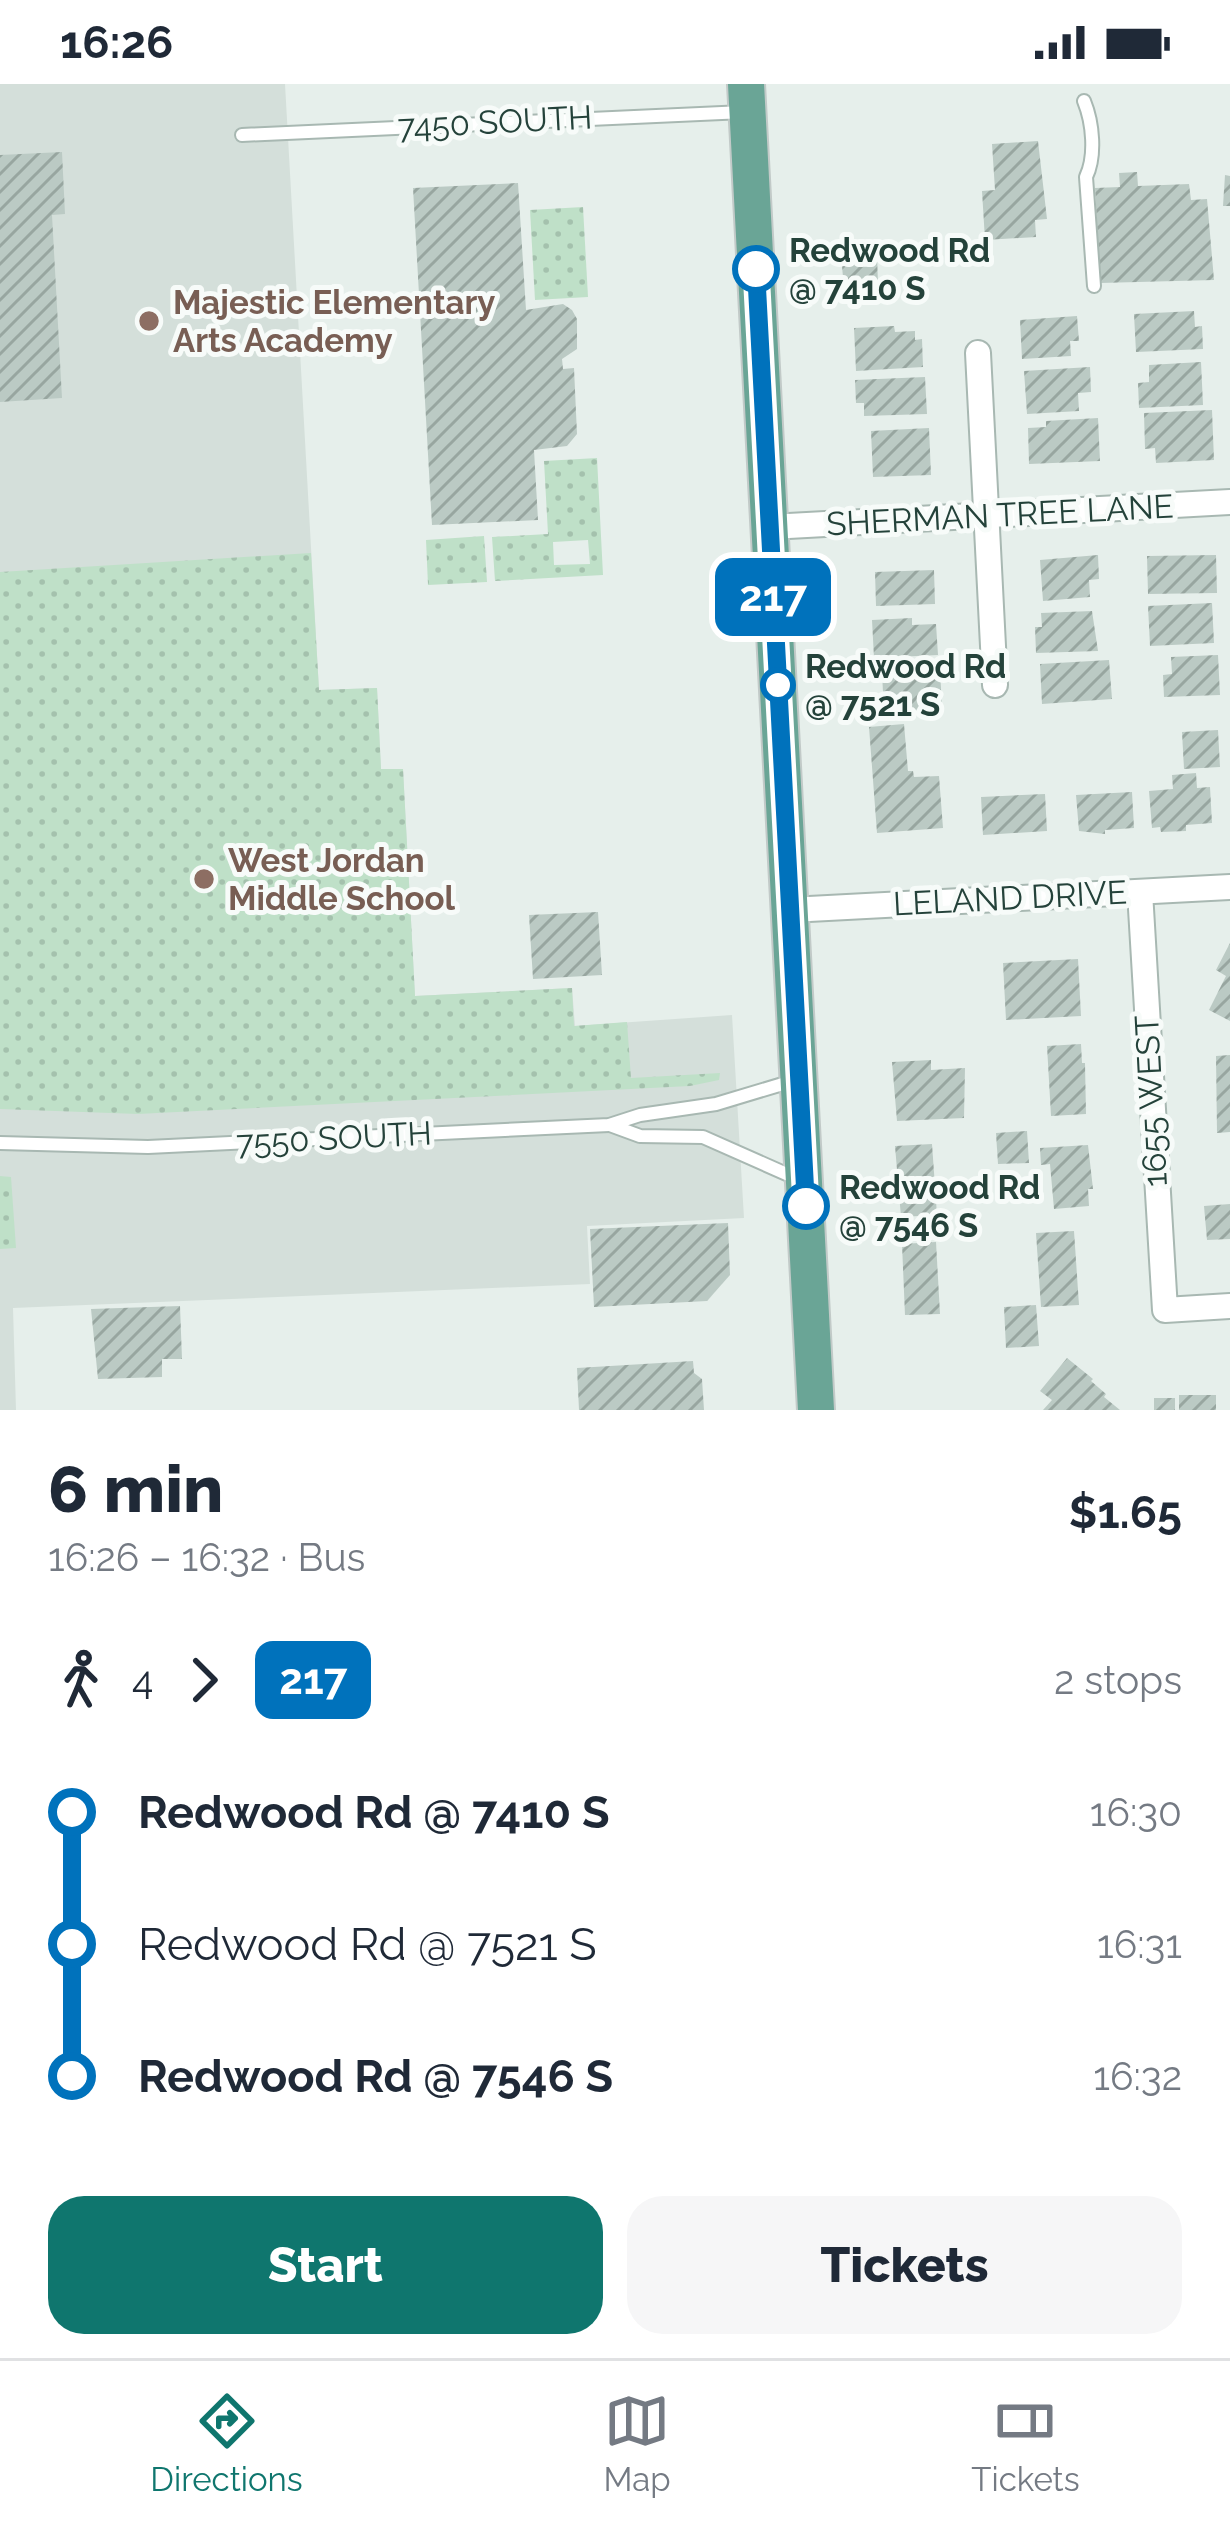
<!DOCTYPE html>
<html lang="en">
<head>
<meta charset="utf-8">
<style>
  :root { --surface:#fff; --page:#f6f6f7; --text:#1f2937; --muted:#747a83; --line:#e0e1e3; --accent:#0f766e }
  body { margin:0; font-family:Raleway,sans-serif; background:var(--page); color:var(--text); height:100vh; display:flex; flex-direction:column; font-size:45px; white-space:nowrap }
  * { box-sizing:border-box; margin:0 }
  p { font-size:39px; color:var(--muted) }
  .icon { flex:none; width:66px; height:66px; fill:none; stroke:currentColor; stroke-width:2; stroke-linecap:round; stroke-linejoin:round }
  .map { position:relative; height:1326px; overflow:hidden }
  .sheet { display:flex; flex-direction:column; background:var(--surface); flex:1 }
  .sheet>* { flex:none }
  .badge { padding:0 24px; border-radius:18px; font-size:42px; line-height:78px }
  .map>.badge { position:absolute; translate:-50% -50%; box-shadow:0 0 0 6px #fff }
  .legs { display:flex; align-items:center; gap:18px; height:132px; padding:0 48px; font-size:39px }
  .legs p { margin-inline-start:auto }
  .headline { display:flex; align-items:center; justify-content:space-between; height:204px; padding:0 48px }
  h1 { font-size:66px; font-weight:800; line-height:90px }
  .button { display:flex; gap:24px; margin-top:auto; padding:24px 48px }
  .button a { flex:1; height:138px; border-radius:36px; background:var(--accent); color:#fff; font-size:48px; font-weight:800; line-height:138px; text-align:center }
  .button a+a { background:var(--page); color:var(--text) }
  ul { padding:0 48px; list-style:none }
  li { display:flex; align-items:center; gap:42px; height:132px; font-size:45px }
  li i { display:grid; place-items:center; width:18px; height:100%; margin:0 15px; background:currentColor }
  li i::after { content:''; width:30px; height:30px; margin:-15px; border:9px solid; border-radius:50%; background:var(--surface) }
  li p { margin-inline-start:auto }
  li:first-child i { background:linear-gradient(#0000 50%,currentColor 0) }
  li:last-child i { background:linear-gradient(currentColor 50%,#0000 0) }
  .status { display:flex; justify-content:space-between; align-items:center; height:84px; padding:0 60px; background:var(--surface); direction:ltr }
  .status svg { height:33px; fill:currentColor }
  .dock { display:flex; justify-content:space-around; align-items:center; height:168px; border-top:3px solid var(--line); background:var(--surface); font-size:33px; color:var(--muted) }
  .dock a { display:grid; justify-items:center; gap:6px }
  .dock .on { color:var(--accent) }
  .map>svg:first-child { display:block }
  .built { fill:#d4dfda }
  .grass { fill:url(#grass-dots); fill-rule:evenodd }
  .building { fill:url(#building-hatch) }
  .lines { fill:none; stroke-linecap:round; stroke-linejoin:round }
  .service-casing { stroke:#a8b8b2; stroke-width:16 }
  .minor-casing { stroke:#a8b8b2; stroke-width:28 }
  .primary-casing { stroke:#c2cac8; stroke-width:40 }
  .service { stroke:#fff; stroke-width:12 }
  .minor { stroke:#fff; stroke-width:24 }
  .primary { stroke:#6aa596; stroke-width:36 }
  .line-1-casing { stroke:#fff; stroke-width:27 }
  .line-1 { stroke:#0072bc; stroke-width:18 }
  .stop-1-dot { fill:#fff; stroke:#0072bc; stroke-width:6 }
  .education-dot { fill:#8d6e63; stroke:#f7fbf9; stroke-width:4.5 }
  .labels { text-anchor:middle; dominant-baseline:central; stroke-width:10; stroke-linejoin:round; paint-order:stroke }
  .street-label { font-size:33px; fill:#24423a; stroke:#f7fbf9 }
  .stop-label { font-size:33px; font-weight:bold; fill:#24423a; stroke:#f7fbf9; text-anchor:start }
  .education-label { font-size:33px; font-weight:bold; fill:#785e54; stroke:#f7fbf9; text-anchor:start }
</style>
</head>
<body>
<div class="status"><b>16:26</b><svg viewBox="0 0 49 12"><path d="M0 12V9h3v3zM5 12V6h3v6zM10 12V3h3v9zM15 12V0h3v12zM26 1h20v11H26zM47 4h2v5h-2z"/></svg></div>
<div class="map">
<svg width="1230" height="1326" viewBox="0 0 1230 1326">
  <defs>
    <pattern id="grass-dots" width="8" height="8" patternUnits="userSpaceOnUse" patternTransform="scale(3)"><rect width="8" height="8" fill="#bfe0c8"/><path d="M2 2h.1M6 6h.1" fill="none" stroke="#a4c1ad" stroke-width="1.8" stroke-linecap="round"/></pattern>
    <pattern id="building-hatch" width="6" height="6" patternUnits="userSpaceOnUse" patternTransform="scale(3)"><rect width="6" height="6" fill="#bbcac4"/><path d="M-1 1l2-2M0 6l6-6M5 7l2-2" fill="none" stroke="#98a6a0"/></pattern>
  </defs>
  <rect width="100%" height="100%" fill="#e6efeb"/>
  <polygon class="built" points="0,0 285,0 319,606 377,604 381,685 403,685 415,912 572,904 575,942 732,931 744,1134 587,1142 590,1200 13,1224 16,1326 0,1326"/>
  <g class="grass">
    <polygon points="583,123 588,213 535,216 530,126"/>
    <path d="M597 374 603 491 495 497 492 453 548 450 544 377ZM588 456 590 480 554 481 553 458Z"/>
    <polygon points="484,452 487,498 428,501 426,456"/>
    <polygon points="311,469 319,606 377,604 381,685 403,685 415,912 572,904 574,942 627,938 631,994 720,989 719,996 690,1002 138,1030 0,1025 0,488"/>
    <polygon points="0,1092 11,1093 16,1164 0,1165"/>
  </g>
  <g class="building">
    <polygon points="1038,57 1047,135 1035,136 1036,153 985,156 982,107 995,106 992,60"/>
    <polygon points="62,68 65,130 52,131 62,314 0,318 0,71"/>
    <polygon points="1137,88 1138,102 1189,100 1191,116 1207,115 1214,196 1100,199 1095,104 1120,103 1119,89"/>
    <polygon points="1225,91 1230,92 1230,122 1223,122"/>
    <polygon points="518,99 526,226 563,220 572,226 577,235 577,265 562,275 563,285 574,284 577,350 567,362 534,366 538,436 432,441 413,104"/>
    <polygon points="877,169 878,202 844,204 841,171"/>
    <polygon points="1194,227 1195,243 1202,242 1203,265 1136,268 1134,230"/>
    <polygon points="1077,232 1079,257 1070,257 1071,272 1022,275 1020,236"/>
    <polygon points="894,242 895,248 915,247 915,256 922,255 923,283 856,287 854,244"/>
    <polygon points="1201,278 1203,321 1139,324 1138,299 1149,298 1149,281"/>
    <polygon points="1090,283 1091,308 1078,309 1079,327 1027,330 1024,287"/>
    <polygon points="925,293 927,330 864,332 864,319 856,319 855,296"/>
    <polygon points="1212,326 1214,376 1156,379 1155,364 1145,365 1144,329"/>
    <polygon points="1098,334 1100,377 1029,380 1028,344 1046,343 1046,337"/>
    <polygon points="929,344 931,391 873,393 871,347"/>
    <polygon points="1098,471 1099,495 1089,496 1090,513 1043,517 1040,476"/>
    <polygon points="1216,471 1217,509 1148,510 1147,472"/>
    <polygon points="934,486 935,520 876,522 875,488"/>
    <polygon points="1212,519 1214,559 1150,562 1148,522"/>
    <polygon points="1092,527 1098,567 1036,569 1035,543 1042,543 1041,529"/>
    <polygon points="912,534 912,541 936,540 938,571 874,574 872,536"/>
    <polygon points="1218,571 1220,611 1164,613 1163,591 1172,590 1171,573"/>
    <polygon points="1109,576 1112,615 1042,620 1040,580"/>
    <polygon points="940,584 942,625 884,629 882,588"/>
    <polygon points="904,640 908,687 913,687 914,693 939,692 943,744 877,749 869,643"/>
    <polygon points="1218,646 1220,683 1184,685 1182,648"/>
    <polygon points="1196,689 1197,704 1210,703 1212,739 1186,741 1186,747 1161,748 1160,743 1152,744 1149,707 1173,705 1172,691"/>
    <polygon points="1132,708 1134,744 1105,746 1105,750 1079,747 1076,711"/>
    <polygon points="1045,710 1047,747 983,751 981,713"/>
    <polygon points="598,828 602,891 533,895 529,831"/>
    <polygon points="1230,859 1230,937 1209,926 1226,892 1216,886"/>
    <polygon points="1078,875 1081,932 1006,936 1003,879"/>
    <polygon points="1081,960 1082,979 1085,979 1086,1030 1051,1032 1047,962"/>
    <polygon points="1230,971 1230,1048 1217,1049 1216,972"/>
    <polygon points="931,976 931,986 965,984 964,1034 897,1037 892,978"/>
    <polygon points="1027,1047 1029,1079 998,1080 996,1049"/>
    <polygon points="932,1060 937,1131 901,1133 895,1062"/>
    <polygon points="1088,1061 1093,1105 1088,1105 1089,1122 1054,1125 1050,1080 1041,1081 1040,1064"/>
    <polygon points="1230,1120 1230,1155 1207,1156 1204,1122"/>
    <polygon points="728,1139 730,1191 707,1217 594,1223 590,1145"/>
    <polygon points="1074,1147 1079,1221 1041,1223 1036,1149"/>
    <polygon points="936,1158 940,1230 905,1231 902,1160"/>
    <polygon points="1036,1221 1039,1262 1006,1264 1004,1223"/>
    <polygon points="180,1222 182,1275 162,1275 162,1293 98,1295 91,1225"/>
    <polygon points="1067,1274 1093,1295 1091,1297 1106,1310 1104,1313 1120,1326 1043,1326 1052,1316 1040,1307"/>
    <polygon points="693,1277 694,1289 702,1295 704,1326 579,1326 577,1284"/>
    <rect x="1179" y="1311" width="37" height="15"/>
    <rect x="1154" y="1314" width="21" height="12"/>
  </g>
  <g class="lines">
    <g class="service-casing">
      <g id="service">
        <path d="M1084 17C1093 39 1096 72 1086 93L1094 202"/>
        <polyline points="242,51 744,28"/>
        <polyline points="610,1041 640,1052 703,1053 800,1096"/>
        <polyline points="0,1059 148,1063 609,1041 640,1031 716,1020 796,996"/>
      </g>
    </g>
    <g class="minor-casing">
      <g id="minor">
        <polyline points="978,269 995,601"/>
        <polyline points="770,443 1230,418"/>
        <polyline points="1140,808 1165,1226 1230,1222"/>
        <polyline points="790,826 1230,803"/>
      </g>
    </g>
    <g class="primary-casing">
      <polyline id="primary" points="746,0 816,1326"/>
    </g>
    <use href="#service" class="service"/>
    <use href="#minor" class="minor"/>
    <use href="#primary" class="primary"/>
  </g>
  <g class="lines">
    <g class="line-1-casing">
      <polyline id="line-1" points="756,185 806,1122"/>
    </g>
    <use href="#line-1" class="line-1"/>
  </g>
  <g class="stop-1-dot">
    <circle cx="756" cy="185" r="21"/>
    <circle cx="778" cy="601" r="15"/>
    <circle cx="806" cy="1122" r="21"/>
  </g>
  <g class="education-dot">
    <circle cx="149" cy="237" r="12"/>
    <circle cx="204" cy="795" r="12"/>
  </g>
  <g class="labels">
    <g class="street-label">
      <text transform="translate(495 38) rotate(-3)">7450 SOUTH</text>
      <text transform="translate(1000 431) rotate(-3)">SHERMAN TREE LANE</text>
      <text transform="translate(1010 814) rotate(-3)">LELAND DRIVE</text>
      <text transform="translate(1151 1017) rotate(-93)">1655 WEST</text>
      <text transform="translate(334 1054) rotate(-3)">7550 SOUTH</text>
    </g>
    <g class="stop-label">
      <text x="789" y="166">Redwood Rd<tspan x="789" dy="38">@ 7410 S</tspan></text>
      <text x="805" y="582">Redwood Rd<tspan x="805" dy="38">@ 7521 S</tspan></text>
      <text x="839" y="1103">Redwood Rd<tspan x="839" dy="38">@ 7546 S</tspan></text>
    </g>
    <g class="education-label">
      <text x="173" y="218">Majestic Elementary<tspan x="173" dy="38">Arts Academy</tspan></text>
      <text x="228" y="776">West Jordan<tspan x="228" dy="38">Middle School</tspan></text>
    </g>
  </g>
</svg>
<b class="badge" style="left:773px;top:513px;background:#0072bc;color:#fff">217</b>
</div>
<section class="sheet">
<div class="headline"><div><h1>6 min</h1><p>16:26 – 16:32 · Bus</p></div><b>$1.65</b></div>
<div class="legs"><svg class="icon" aria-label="walk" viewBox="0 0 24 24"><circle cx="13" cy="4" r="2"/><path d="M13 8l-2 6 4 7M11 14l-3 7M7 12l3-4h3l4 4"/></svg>4<svg class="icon" aria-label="forward" viewBox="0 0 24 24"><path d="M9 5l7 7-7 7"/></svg><b class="badge" style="background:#0072bc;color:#fff">217</b><p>2 stops</p></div>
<ul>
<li><i style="color:#0072bc"></i><b>Redwood Rd @ 7410 S</b><p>16:30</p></li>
<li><i style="color:#0072bc"></i><span>Redwood Rd @ 7521 S</span><p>16:31</p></li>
<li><i style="color:#0072bc"></i><b>Redwood Rd @ 7546 S</b><p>16:32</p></li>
</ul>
<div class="button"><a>Start</a><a>Tickets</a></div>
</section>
<nav class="dock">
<a class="on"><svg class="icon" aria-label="directions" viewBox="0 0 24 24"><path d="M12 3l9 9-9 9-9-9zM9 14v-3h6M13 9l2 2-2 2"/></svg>Directions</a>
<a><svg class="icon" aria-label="map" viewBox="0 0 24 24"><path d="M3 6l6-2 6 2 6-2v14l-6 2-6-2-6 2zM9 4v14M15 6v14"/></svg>Map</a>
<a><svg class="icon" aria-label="tickets" viewBox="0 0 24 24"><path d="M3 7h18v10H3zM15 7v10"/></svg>Tickets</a>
</nav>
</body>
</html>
